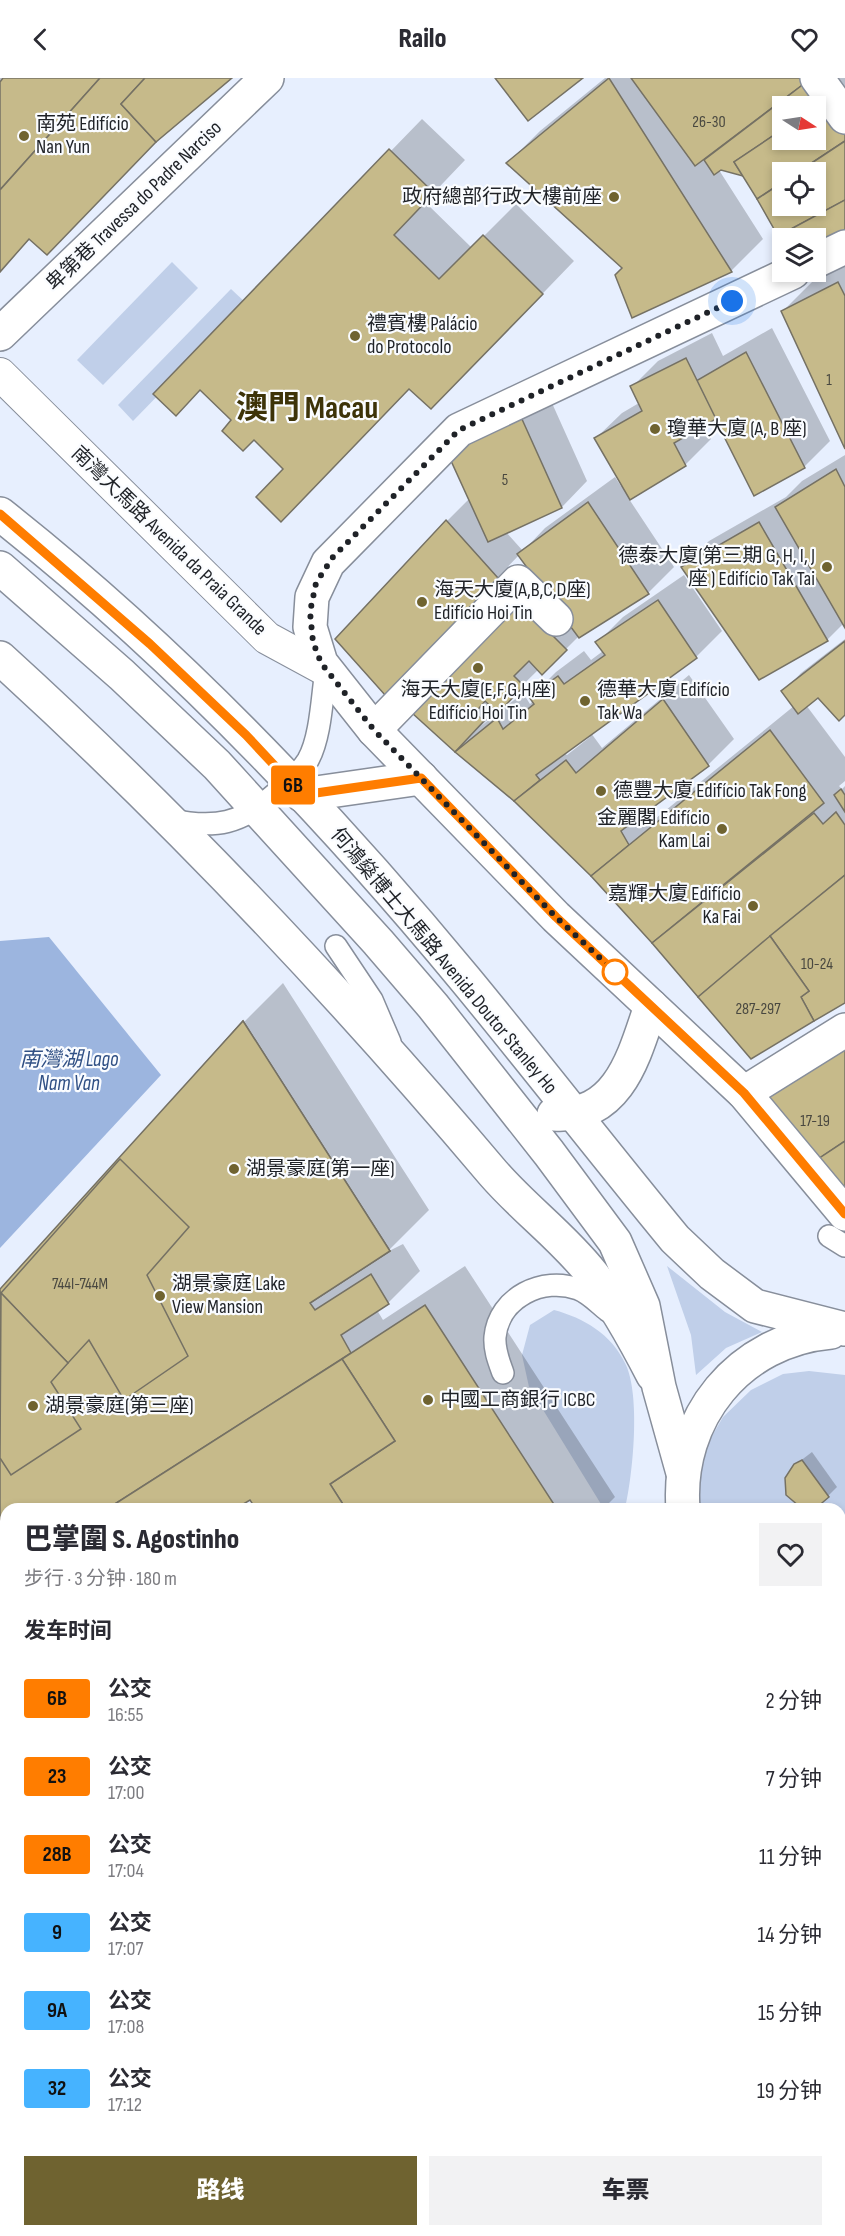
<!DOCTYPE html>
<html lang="zh">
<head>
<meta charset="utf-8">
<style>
  :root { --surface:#fff; --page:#f2f2f3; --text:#2b2b33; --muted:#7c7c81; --accent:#6f6330 }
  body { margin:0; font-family:"Sofia Sans Condensed","Noto Sans SC",sans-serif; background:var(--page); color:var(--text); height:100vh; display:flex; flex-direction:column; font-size:22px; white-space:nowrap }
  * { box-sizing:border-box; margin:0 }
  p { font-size:20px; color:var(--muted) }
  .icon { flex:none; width:33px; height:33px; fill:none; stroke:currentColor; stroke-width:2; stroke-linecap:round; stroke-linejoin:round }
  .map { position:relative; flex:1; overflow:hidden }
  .sheet { position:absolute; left:0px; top:1425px; width:846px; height:734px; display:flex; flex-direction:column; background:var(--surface); border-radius:18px 18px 0 0; box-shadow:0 3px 9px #0003 }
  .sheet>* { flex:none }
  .badge { padding:0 12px; border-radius:4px; font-size:21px; line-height:39px }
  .needle { width:39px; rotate:102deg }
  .fabs { position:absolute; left:772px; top:18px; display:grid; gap:12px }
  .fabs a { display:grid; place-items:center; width:54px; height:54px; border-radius:0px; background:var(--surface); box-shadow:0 3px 9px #0003; font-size:30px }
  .you { position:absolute; width:30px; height:30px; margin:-15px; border:4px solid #fff; border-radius:50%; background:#1a73e8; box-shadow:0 0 0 9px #1a73e833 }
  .map>.badge { position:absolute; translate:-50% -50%; box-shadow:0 0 0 3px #fff }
  h2 { padding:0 24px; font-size:22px; line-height:54px }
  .round { display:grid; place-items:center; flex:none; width:63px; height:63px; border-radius:0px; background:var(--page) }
  .head { display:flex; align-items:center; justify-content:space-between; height:102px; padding:0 24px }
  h1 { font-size:28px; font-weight:800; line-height:45px }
  .cta { display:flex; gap:12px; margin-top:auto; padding:12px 24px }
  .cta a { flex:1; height:69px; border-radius:0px; background:var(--accent); color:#fff; font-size:24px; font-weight:800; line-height:69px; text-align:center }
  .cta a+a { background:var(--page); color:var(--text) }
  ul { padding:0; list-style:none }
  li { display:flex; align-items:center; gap:18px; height:78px; padding:0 24px }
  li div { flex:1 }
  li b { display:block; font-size:22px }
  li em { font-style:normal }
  li .badge { min-width:66px; font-weight:700; text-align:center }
  header { display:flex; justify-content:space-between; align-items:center; height:78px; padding:0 24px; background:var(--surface); font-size:27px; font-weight:800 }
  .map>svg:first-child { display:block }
  .green { fill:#c0cfe9 }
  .water { fill:#9cb5df }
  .shadow { fill:#0003; fill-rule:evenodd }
  .building { fill:#c6ba8a; stroke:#757164; stroke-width:1.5 }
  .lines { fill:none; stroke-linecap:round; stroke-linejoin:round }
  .service-casing { stroke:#878e9b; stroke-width:24 }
  .pedestrian-casing { stroke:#878e9b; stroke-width:34 }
  .minor-casing { stroke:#878e9b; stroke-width:36 }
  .tertiary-casing { stroke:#878e9b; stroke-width:36 }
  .primary-casing { stroke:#878e9b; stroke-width:36 }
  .service { stroke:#fff; stroke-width:21 }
  .pedestrian { stroke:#fff; stroke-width:32 }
  .minor { stroke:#fff; stroke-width:33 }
  .tertiary { stroke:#fff; stroke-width:33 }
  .primary { stroke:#fff; stroke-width:33 }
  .line-casing { stroke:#fff; stroke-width:14 }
  .line { stroke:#ff7d00; stroke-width:9 }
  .walk { stroke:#1f2227; stroke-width:6; stroke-dasharray:0 10.8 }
  .poi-dot { fill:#6f6330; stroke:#fafcff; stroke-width:2 }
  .stop-dot { fill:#fff; stroke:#ff7d00; stroke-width:3 }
  .labels { text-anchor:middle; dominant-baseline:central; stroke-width:4.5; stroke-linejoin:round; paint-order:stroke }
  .number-label { font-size:16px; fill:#494840 }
  .poi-label { font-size:20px; fill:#1f2227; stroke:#fafcff; text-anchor:start }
  .street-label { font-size:20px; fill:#1f2227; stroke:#fafcff }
  .water-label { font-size:21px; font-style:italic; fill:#305085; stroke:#fafcff }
  .town-label { font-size:32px; font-weight:bold; fill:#3d3308; stroke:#fafcff }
</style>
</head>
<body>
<header><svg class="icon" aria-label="back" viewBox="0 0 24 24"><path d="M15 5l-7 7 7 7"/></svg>Railo<svg class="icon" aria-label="heart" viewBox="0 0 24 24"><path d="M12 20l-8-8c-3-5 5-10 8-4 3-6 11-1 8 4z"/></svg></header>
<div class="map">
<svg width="845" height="2158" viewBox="0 0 845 2158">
  <rect width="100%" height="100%" fill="#e7effe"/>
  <g class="green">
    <polygon points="172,184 198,210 103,307 77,282"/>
    <polygon points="231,211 247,226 133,343 118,327"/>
    <polygon points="667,1188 725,1234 762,1254 726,1270 696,1297 691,1257"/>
    <path d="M554 1232C584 1240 611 1256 625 1285 641 1316 633 1397 625 1431H604L529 1309 522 1277 530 1247Z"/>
    <polygon points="809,1293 845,1297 845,1746 840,1738 840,1431 691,1431 698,1382 723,1339 751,1312 783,1296"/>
    <polygon points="0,2084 6,2089 6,2152 80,2153 86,2158 0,2158"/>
  </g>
  <polygon class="water" points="49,859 161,997 0,1170 0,863"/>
  <g class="shadow">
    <polygon points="0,0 229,0 30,161 0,193"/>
    <path d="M605 0H845V159L783 160V168L744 97 721 90 719 92 763 161 731 193 624 190 508 85 540 53ZM783 28H816V62H783ZM718 71 710 78 709 75ZM783 94H816V128H783Z"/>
    <polygon points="422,41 465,82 425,124 472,170 516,126 574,183 463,298 410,309 285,391 201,310 155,316"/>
    <polygon points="845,186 845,367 783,233 815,201"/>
    <path d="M772 250 830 363 804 389 717 339 703 346 711 361 685 387 629 421 674 489 648 515 579 558 542 595 539 591 481 648 523 615 530 626 533 623 531 619 556 594 584 573 591 582 603 573 597 565 623 539 684 497 722 553 696 579 591 655 602 670 689 597 734 661 708 687 649 731 655 741 794 628 783 614 801 595 845 561V635L819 618 806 627 845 679V703L839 708 842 711 845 708V923L657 859 653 862 592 797 515 722 403 625 532 493 520 476 411 590 447 443 470 420 449 374 547 314 587 403 562 429 506 454 523 473 545 450 615 399 621 408 623 407 596 360 622 335 639 325 632 309 658 283 712 255 723 278ZM589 657 590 659 567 677 564 675Z"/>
    <polygon points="845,377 845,547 844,545 827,562 683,489 709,463 786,419 802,403"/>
    <polygon points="283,905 429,1132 387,1174 403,1166 420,1193 389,1224 377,1232 383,1242 465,1188 615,1419 603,1431 258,1431 250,1419 232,1431 6,1431 6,1768 0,1759 0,1213 57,1156 244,944"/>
    <polygon points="812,1374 837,1409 828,1418 795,1387"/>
    <polygon points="840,1772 845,1780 845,1865 840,1868"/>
  </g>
  <g class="building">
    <polygon points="3,0 100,0 0,112 0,4"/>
    <polygon points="100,0 145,0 121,26 156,64 47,177 29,161 0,194 0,112"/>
    <polygon points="145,0 232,0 156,64 121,26"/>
    <polygon points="495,0 583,0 528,43"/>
    <polygon points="609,0 732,194 632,240 615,197 622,190 506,85"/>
    <polygon points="631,0 801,0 805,5 695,88"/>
    <polygon points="805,5 821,26 816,29 783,28 783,51 734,84 743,98 721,92 714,97 704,82"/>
    <polygon points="821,26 845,54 845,63 798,94 783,94 783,104 757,121 734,84 783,51 783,62 816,62 816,29"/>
    <polygon points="845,63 845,122 778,158 757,121 783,104 783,128 816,128 816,94 798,94"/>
    <polygon points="389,71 434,115 394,157 439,201 483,157 543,216 431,331 409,311 281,444 256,419 283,391 254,362 243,373 222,353 231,342 200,312 176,338 153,316"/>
    <polygon points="845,122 845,160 816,172 816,160 783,160 783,169 778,158"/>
    <polygon points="838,204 845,218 845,371 781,233"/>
    <polygon points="746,274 805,390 754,418 696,303"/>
    <polygon points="686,280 716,341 674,365 686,388 630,422 594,360 642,333 630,308"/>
    <polygon points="521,339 562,430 488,464 447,374"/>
    <polygon points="836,391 845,409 845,550 775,429"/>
    <polygon points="588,424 649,516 579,560 517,476"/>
    <polygon points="446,442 498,500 385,617 335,561"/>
    <polygon points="759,444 828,563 759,602 681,489"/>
    <polygon points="509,514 567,572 542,597 529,583 514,598 524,608 498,635 485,623 475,635 484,643 455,674 401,625"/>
    <polygon points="658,522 697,580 536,697 540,702 514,723 455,674 497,640 503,651 534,626 529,619 558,598 564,606 605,577 595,564"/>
    <polygon points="845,563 845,637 839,643 818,620 798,636 781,613"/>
    <polygon points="663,621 709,688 621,753 629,767 591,798 514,723 566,682 576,695"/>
    <polygon points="770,652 824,725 652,865 591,798"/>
    <polygon points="841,711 845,717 845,734 834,717"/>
    <polygon points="836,734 845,747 845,797 698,919 652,865 814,735 823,746"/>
    <polygon points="845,797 845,925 814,943 801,919 809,913 770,858"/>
    <polygon points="770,858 809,913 801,919 814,943 751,981 698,919"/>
    <polygon points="243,943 390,1173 310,1225 233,1101 189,1149 120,1081"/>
    <polygon points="243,943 390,1173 310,1225 315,1232 371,1196 389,1226 341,1257 351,1275 107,1431 6,1431 6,1496 0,1499 0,1211"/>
    <polygon points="845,972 845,1063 818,1081 767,1024 767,1016"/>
    <polygon points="845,1063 845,1123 818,1081"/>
    <polygon points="120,1081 189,1149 147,1197 188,1278 124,1322 89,1262 68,1285 1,1215"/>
    <polygon points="1,1215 68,1285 51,1304 81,1351 11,1397 0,1380"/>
    <polygon points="425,1227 557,1431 346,1431 330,1406 395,1363 342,1281"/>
    <polygon points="342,1281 395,1363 330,1406 346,1431 256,1431 250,1422 235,1431 107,1431"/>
    <polygon points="802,1382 829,1419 816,1430 799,1428 786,1417 785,1400 794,1386"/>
    <polygon points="6,1496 6,1561 0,1552 0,1499"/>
    <polygon points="0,1552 6,1561 6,1771 0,1762"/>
    <polygon points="260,2152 408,2152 399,2158 264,2158"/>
  </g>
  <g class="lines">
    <g class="service-casing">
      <g id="service">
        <path d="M171 742C216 751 241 746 276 715 287 706 300 695 308 682 321 659 322 618 326 592"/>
        <polyline points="336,868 372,922 390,964"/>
        <polyline points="829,1158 845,1168"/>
        <path d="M503 1295C499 1284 494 1272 495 1259 499 1219 543 1198 578 1211 589 1215 599 1226 608 1233"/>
        <polyline points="0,1932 6,1928"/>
      </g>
    </g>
    <g class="pedestrian-casing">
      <g id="pedestrian">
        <polyline points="0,296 267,560 326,592"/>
        <polyline points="206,2152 210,2158"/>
      </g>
    </g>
    <g class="minor-casing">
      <g id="minor">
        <polyline points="816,183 845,169"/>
        <polyline points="793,194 459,352 328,485 312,519 310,549 321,585 374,652 556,839 744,1015 845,1136"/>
        <polyline points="374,652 518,504 556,541"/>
        <polyline points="744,1015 845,952"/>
        <polyline points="840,2138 845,2145"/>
      </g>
    </g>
    <g class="tertiary-casing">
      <g id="tertiary">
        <polyline points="817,0 845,39"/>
        <polyline points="0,256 267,0"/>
        <path d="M0 580C176 740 340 914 493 1095 524 1131 563 1159 592 1196 616 1227 635 1262 653 1297"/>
        <polyline points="0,1881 6,1877"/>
        <polyline points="0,1983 6,1979"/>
      </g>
    </g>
    <g class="primary-casing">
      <g id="primary">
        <path d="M0 436C170 570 327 734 465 901 536 987 604 1075 675 1161L712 1196 755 1228 845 1251"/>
        <polyline points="0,490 122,597 217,687 378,864 433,928 549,1075 615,1164 643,1228 659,1309 683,1395"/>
        <polyline points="302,717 421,700"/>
        <path d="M554 1036C619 1040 634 978 651 928"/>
        <path d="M683 1431C676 1340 739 1262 831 1254"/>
        <polyline points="840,1709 845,1717"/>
        <polyline points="840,1957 845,1954"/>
        <polyline points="840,2069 845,2065"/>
        <polyline points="529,2158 538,2152"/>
        <polyline points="703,2158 711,2152"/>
      </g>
    </g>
    <use href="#service" class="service"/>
    <use href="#pedestrian" class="pedestrian"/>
    <use href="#minor" class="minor"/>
    <use href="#tertiary" class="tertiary"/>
    <use href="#primary" class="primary"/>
  </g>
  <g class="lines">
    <g class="line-casing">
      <polyline id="line" points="0,436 150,566 246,657 302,717 421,700 556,839 744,1015 845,1136"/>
    </g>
    <use href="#line" class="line"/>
    <polyline class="walk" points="615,894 556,839 374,652 321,585 313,564 310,534 316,505 333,479 459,352 732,223"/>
  </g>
  <g class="poi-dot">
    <circle cx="24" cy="58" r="6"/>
    <circle cx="614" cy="119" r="6"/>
    <circle cx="355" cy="258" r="6"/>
    <circle cx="655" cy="351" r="6"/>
    <circle cx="827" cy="489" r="6"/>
    <circle cx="422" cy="524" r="6"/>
    <circle cx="478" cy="590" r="6"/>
    <circle cx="585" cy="623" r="6"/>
    <circle cx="601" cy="713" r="6"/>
    <circle cx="722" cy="751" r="6"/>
    <circle cx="753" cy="828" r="6"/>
    <circle cx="234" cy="1091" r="6"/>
    <circle cx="160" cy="1218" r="6"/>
    <circle cx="428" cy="1322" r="6"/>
    <circle cx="33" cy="1328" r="6"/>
  </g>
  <circle class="stop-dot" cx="615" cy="894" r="12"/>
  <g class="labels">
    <g class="number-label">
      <text x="709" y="44">26-30</text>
      <text x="829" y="302">1</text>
      <text x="505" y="402">5</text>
      <text x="817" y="886">10-24</text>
      <text x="758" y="931">287-297</text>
      <text x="815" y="1043">17-19</text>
      <text x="80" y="1206">744I-744M</text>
    </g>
    <g class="poi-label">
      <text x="36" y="46">南苑 Edifício<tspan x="36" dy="23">Nan Yun</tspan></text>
      <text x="602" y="119" text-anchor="end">政府總部行政大樓前座</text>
      <text x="367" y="246">禮賓樓 Palácio<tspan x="367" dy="23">do Protocolo</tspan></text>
      <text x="667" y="351">瓊華大廈 (A, B 座)</text>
      <text x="815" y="478" text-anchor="end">德泰大廈(第三期 G, H, I, J<tspan x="815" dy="23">座 ) Edifício Tak Tai</tspan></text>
      <text x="434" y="512">海天大廈(A,B,C,D座)<tspan x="434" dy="23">Edifício Hoi Tin</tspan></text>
      <text x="478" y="612" text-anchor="middle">海天大廈(E,F,G,H座)<tspan x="478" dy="23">Edifício Hoi Tin</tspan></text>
      <text x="597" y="612">德華大廈 Edifício<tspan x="597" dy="23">Tak Wa</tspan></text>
      <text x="613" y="713">德豐大廈 Edifício Tak Fong</text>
      <text x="710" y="740" text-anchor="end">金麗閣 Edifício<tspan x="710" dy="23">Kam Lai</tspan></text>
      <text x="741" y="816" text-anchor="end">嘉輝大廈 Edifício<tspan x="741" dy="23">Ka Fai</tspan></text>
      <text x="246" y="1091">湖景豪庭(第一座)</text>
      <text x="172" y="1206">湖景豪庭 Lake<tspan x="172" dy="23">View Mansion</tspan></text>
      <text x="440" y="1322">中國工商銀行 ICBC</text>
      <text x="45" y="1328">湖景豪庭(第三座)</text>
    </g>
    <g class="street-label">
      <text transform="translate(134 128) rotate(-44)">卑第巷 Travessa do Padre Narciso</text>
      <text transform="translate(169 463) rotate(44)">南灣大馬路 Avenida da Praia Grande</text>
      <text transform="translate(444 883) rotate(50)">何鴻燊博士大馬路 Avenida Doutor Stanley Ho</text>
    </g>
    <g class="water-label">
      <text x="69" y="981">南灣湖 Lago<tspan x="69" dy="24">Nam Van</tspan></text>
    </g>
    <g class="town-label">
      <text x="307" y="330">澳門 Macau</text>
    </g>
  </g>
</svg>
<div class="fabs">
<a><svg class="needle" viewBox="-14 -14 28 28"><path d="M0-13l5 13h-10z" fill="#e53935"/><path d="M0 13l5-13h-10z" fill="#7c7c81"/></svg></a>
<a><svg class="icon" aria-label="locate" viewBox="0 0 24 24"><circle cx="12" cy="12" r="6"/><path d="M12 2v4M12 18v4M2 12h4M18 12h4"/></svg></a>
<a><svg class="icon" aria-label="layers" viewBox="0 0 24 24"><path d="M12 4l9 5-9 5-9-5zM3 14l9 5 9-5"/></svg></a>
</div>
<div class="you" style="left:732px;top:223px"></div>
<b class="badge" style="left:293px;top:707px;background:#ff7d00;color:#111">6B</b>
<section class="sheet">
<div class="head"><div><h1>巴掌圍 S. Agostinho</h1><p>步行 · 3 分钟 · 180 m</p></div><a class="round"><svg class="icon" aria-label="heart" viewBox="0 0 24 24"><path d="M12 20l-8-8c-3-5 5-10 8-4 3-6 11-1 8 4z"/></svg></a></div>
<h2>发车时间</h2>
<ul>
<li><span class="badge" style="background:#ff7d00;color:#111">6B</span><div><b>公交</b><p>16:55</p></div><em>2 分钟</em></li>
<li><span class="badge" style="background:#ff7d00;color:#111">23</span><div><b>公交</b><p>17:00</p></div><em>7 分钟</em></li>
<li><span class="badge" style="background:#ff7d00;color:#111">28B</span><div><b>公交</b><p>17:04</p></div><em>11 分钟</em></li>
<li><span class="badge" style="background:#46b3ff;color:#111">9</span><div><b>公交</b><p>17:07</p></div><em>14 分钟</em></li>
<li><span class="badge" style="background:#46b3ff;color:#111">9A</span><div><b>公交</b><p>17:08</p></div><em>15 分钟</em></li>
<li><span class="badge" style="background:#46b3ff;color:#111">32</span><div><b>公交</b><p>17:12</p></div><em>19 分钟</em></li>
</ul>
<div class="cta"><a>路线</a><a>车票</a></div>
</section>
</div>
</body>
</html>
